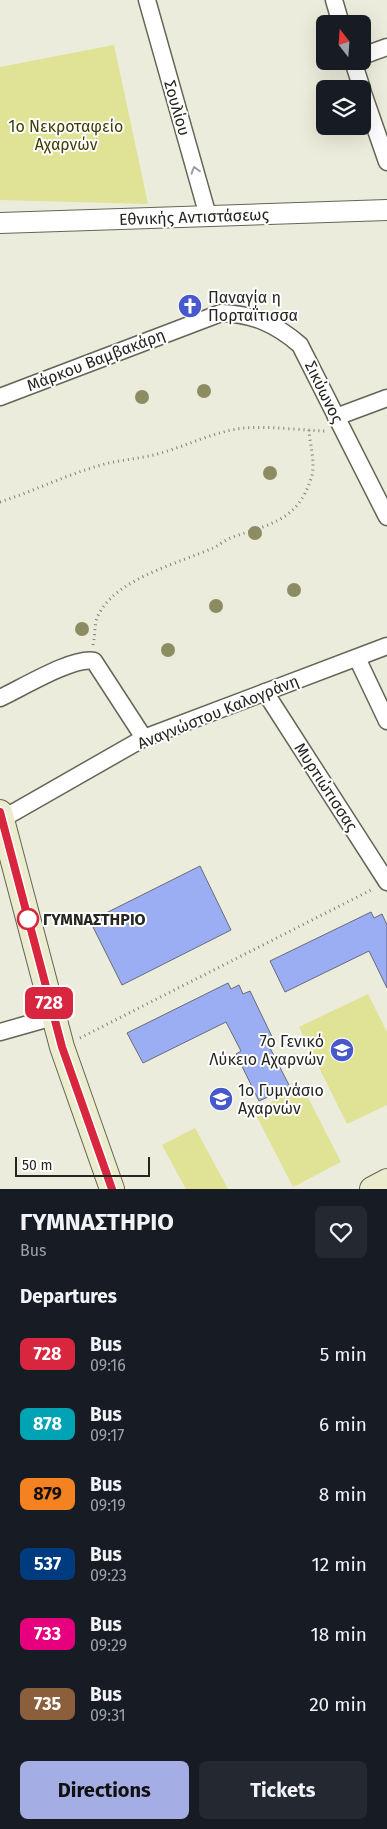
<!DOCTYPE html>
<html lang="en">
<head>
<meta charset="utf-8">
<style>
  :root { --surface:#171b24; --page:#242831; --text:#f1f3f6; --muted:#9ea1a6; --accent:#a4ade4 }
  body { margin:0; font-family:"Fira Sans",sans-serif; background:var(--page); color:var(--text); height:100vh; display:flex; flex-direction:column; font-size:19px; white-space:nowrap }
  * { box-sizing:border-box; margin:0 }
  p { font-size:16px; color:var(--muted) }
  .icon { flex:none; width:28px; height:28px; fill:none; stroke:currentColor; stroke-width:2; stroke-linecap:round; stroke-linejoin:round }
  .map { position:relative; height:1189px; overflow:hidden }
  .side { display:flex; flex-direction:column; background:var(--surface); flex:1 }
  .side>* { flex:none }
  .badge { padding:0 10px; border-radius:8px; font-size:18px; line-height:32px }
  .needle { width:32px; rotate:343deg }
  .controls { position:absolute; left:316px; top:15px; display:grid; gap:10px }
  .controls a { display:grid; place-items:center; width:55px; height:55px; border-radius:8px; background:var(--surface); box-shadow:0 5px 20px #0002; font-size:25px }
  .scale { position:absolute; left:15px; bottom:12px; width:135px; box-sizing:border-box; padding-left:5px; border:2px solid #252620; border-top:0; font-size:14px; line-height:18px; white-space:nowrap; color:#252620; -webkit-text-stroke:4px #fff; paint-order:stroke }
  .map>.badge { position:absolute; translate:-50% -50%; box-shadow:0 0 0 2px #fff }
  h2 { padding:0 20px; font-size:19px; line-height:45px }
  .round { display:grid; place-items:center; flex:none; width:52px; height:52px; border-radius:8px; background:var(--page) }
  .headline { display:flex; align-items:center; justify-content:space-between; height:85px; padding:0 20px }
  h1 { font-size:24px; font-weight:700; line-height:38px }
  .primary-button { display:flex; gap:10px; margin-top:auto; padding:10px 20px }
  .primary-button a { flex:1; height:58px; border-radius:8px; background:var(--accent); color:#111; font-size:20px; font-weight:700; line-height:58px; text-align:center }
  .primary-button a+a { background:var(--page); color:var(--text) }
  ul { padding:0; list-style:none }
  li { display:flex; align-items:center; gap:15px; height:70px; padding:0 20px }
  li div { flex:1 }
  li b { display:block; font-size:19px }
  li em { font-style:normal }
  li .badge { min-width:55px; font-weight:700; text-align:center }
  .map>svg:first-child { display:block }
  .green { fill:#e0e296 }
  .building { fill:#9caef3; stroke:#676b79 }
  .lines { fill:none; stroke-linecap:round; stroke-linejoin:round }
  .minor-casing { stroke:#656557; stroke-width:19 }
  .tertiary-casing { stroke:#656557; stroke-width:22 }
  .secondary-casing { stroke:#656557; stroke-width:26 }
  .path { stroke:#808176; stroke-width:3; stroke-dasharray:1 4; stroke-linecap:butt }
  .minor { stroke:#fff; stroke-width:16 }
  .tertiary { stroke:#fff; stroke-width:20 }
  .secondary { stroke:#ebebcd; stroke-width:24 }
  .tree { fill:#8c8c63 }
  .oneway { stroke:#9d9d9b }
  .line-casing { stroke:#fff; stroke-width:11 }
  .line { stroke:#d7263d; stroke-width:8 }
  .stop-dot { fill:#fff; stroke:#d7263d; stroke-width:2.5 }
  .labels { text-anchor:middle; dominant-baseline:central; stroke-width:4; stroke-linejoin:round; paint-order:stroke }
  .street-label { font-size:16px; fill:#252620; stroke:#fff }
  .park-label { font-size:16px; fill:#3f3e00; stroke:#fff }
  .poi-label { font-size:16px; fill:#252620; stroke:#fff; text-anchor:start }
  .stop-label { font-size:16px; font-weight:bold; fill:#252620; stroke:#fff; text-anchor:start }
</style>
</head>
<body>
<div class="map">
<svg width="387" height="1189" viewBox="0 0 387 1189">
  <rect width="100%" height="100%" fill="#ebecdb"/>
  <g class="green">
    <polygon points="114,45 148,204 0,200 0,67"/>
    <polygon points="368,994 387,1032 387,1105 347,1124 299,1027"/>
    <polygon points="302,1086 341,1162 293,1187 254,1111"/>
    <polygon points="195,1128 228,1189 186,1189 162,1145"/>
  </g>
  <g class="building">
    <polygon points="200,866 231,930 122,985 90,921"/>
    <polygon points="371,912 374,918 382,914 387,925 387,988 369,951 285,992 270,961"/>
    <polygon points="228,983 231,989 239,985 243,994 250,991 276,1045 270,1048 290,1087 259,1101 236,1054 241,1051 226,1022 143,1063 127,1033"/>
  </g>
  <g class="lines">
    <g class="minor-casing">
      <g id="minor">
        <polyline points="147,0 208,216"/>
        <polyline points="334,0 341,24"/>
        <polyline points="362,56 387,47"/>
        <polyline points="353,61 362,89"/>
        <polyline points="362,90 387,162"/>
        <path d="M0 397 221 313C253 314 276 324 300 345L387 517"/>
        <polyline points="336,417 387,398"/>
        <polyline points="357,658 387,721"/>
        <polyline points="265,692 387,882"/>
        <path d="M0 698C20 689 74 656 94 661L144 738"/>
        <polyline points="2,819 144,738 387,646"/>
        <polyline points="0,1032 53,1017"/>
      </g>
    </g>
    <g class="tertiary-casing">
      <polyline id="tertiary" points="0,223 387,210"/>
    </g>
    <g class="secondary-casing">
      <g id="secondary">
        <polyline points="0,812 62,1047 112,1189"/>
        <polyline points="372,1189 387,1181"/>
      </g>
    </g>
    <g class="path">
      <path d="M0 502C34 491 66 475 101 465 122 459 143 459 164 452 191 444 216 431 244 428 270 426 299 430 325 431"/>
      <path d="M93 645C96 633 93 623 100 612 119 578 179 563 213 548 220 545 226 539 233 537 270 524 297 521 311 479 316 463 310 446 309 430"/>
      <polyline points="80,1038 373,889"/>
    </g>
    <use href="#minor" class="minor"/>
    <use href="#tertiary" class="tertiary"/>
    <use href="#secondary" class="secondary"/>
  </g>
  <g class="tree">
    <circle cx="204" cy="391" r="7"/>
    <circle cx="142" cy="397" r="7"/>
    <circle cx="270" cy="473" r="7"/>
    <circle cx="255" cy="533" r="7"/>
    <circle cx="294" cy="590" r="7"/>
    <circle cx="216" cy="606" r="7"/>
    <circle cx="82" cy="629" r="7"/>
    <circle cx="168" cy="650" r="7"/>
  </g>
  <defs><path id="oneway-chevron" d="M-2-3.5L2.5 0L-2 3.5" fill="none" stroke-width="1.6" stroke-linecap="round" stroke-linejoin="round" transform="scale(1.25)"/></defs>
  <use class="oneway" href="#oneway-chevron" transform="translate(195 170) rotate(-106)"/>
  <g class="lines">
    <g class="line-casing">
      <polyline id="line" points="0,812 62,1047 112,1189"/>
    </g>
    <use href="#line" class="line"/>
  </g>
  <defs>
    <g id="church-disc" transform="scale(1.25)"><circle r="9.5" fill="#4758cd" stroke="#fff"/><path d="M-1.2-6h2.4v3.5h3.3v2.4h-3.3V6h-2.4V-.1h-3.3v-2.4h3.3Z" fill="#fff"/></g>
    <g id="school-disc" transform="scale(1.25)"><circle r="9.5" fill="#4758cd" stroke="#fff"/><path d="M0-5L7-2L0 1L-7-2ZM-4 1L0 2.5L4 1V4Q0 6-4 4Z" fill="#fff"/></g>
  </defs>
  <g fill-rule="evenodd">
    <use href="#church-disc" x="190" y="306"/>
    <use href="#school-disc" x="342" y="1050"/>
    <use href="#school-disc" x="221" y="1099"/>
  </g>
  <circle class="stop-dot" cx="28" cy="919" r="10"/>
  <g class="labels">
    <g class="street-label">
      <text transform="translate(177 108) rotate(74)">Σουλίου</text>
      <text transform="translate(194 217) rotate(-2)">Εθνικής Αντιστάσεως</text>
      <text transform="translate(96 360) rotate(-21)">Μάρκου Βαμβακάρη</text>
      <text transform="translate(324 392) rotate(64)">Σικύωνος</text>
      <text transform="translate(218 712) rotate(-22)">Αναγνώστου Καλογράνη</text>
      <text transform="translate(326 787) rotate(57)">Μυρτιώτισσας</text>
    </g>
    <g class="park-label">
      <text x="66" y="126">1ο Νεκροταφείο<tspan x="66" dy="18">Αχαρνών</tspan></text>
    </g>
    <g class="poi-label">
      <text x="208" y="297">Παναγία η<tspan x="208" dy="18">Πορταΐτισσα</tspan></text>
      <text x="324" y="1041" text-anchor="end">7ο Γενικό<tspan x="324" dy="18">Λύκειο Αχαρνών</tspan></text>
      <text x="238" y="1090">1ο Γυμνάσιο<tspan x="238" dy="18">Αχαρνών</tspan></text>
    </g>
    <g class="stop-label">
      <text x="43" y="919">ΓΥΜΝΑΣΤΗΡΙΟ</text>
    </g>
  </g>
</svg>
<div class="controls">
<a><svg class="needle" viewBox="-14 -14 28 28"><path d="M0-13l5 13h-10z" fill="#e53935"/><path d="M0 13l5-13h-10z" fill="#9ea1a6"/></svg></a>
<a><svg class="icon" aria-label="layers" viewBox="0 0 24 24"><path d="M12 4l9 5-9 5-9-5zM3 14l9 5 9-5"/></svg></a>
</div>
<div class="scale">50 m</div>
<b class="badge" style="left:49px;top:1003px;background:#d7263d;color:#fff">728</b>
</div>
<section class="side">
<div class="headline"><div><h1>ΓΥΜΝΑΣΤΗΡΙΟ</h1><p>Bus</p></div><a class="round"><svg class="icon" aria-label="heart" viewBox="0 0 24 24"><path d="M12 20l-8-8c-3-5 5-10 8-4 3-6 11-1 8 4z"/></svg></a></div>
<h2>Departures</h2>
<ul>
<li><span class="badge" style="background:#d7263d;color:#fff">728</span><div><b>Bus</b><p>09:16</p></div><em>5 min</em></li>
<li><span class="badge" style="background:#00a3b4;color:#fff">878</span><div><b>Bus</b><p>09:17</p></div><em>6 min</em></li>
<li><span class="badge" style="background:#f58220;color:#111">879</span><div><b>Bus</b><p>09:19</p></div><em>8 min</em></li>
<li><span class="badge" style="background:#003b80;color:#fff">537</span><div><b>Bus</b><p>09:23</p></div><em>12 min</em></li>
<li><span class="badge" style="background:#e6007e;color:#fff">733</span><div><b>Bus</b><p>09:29</p></div><em>18 min</em></li>
<li><span class="badge" style="background:#8b5e3c;color:#fff">735</span><div><b>Bus</b><p>09:31</p></div><em>20 min</em></li>
</ul>
<div class="primary-button"><a>Directions</a><a>Tickets</a></div>
</section>
</body>
</html>
